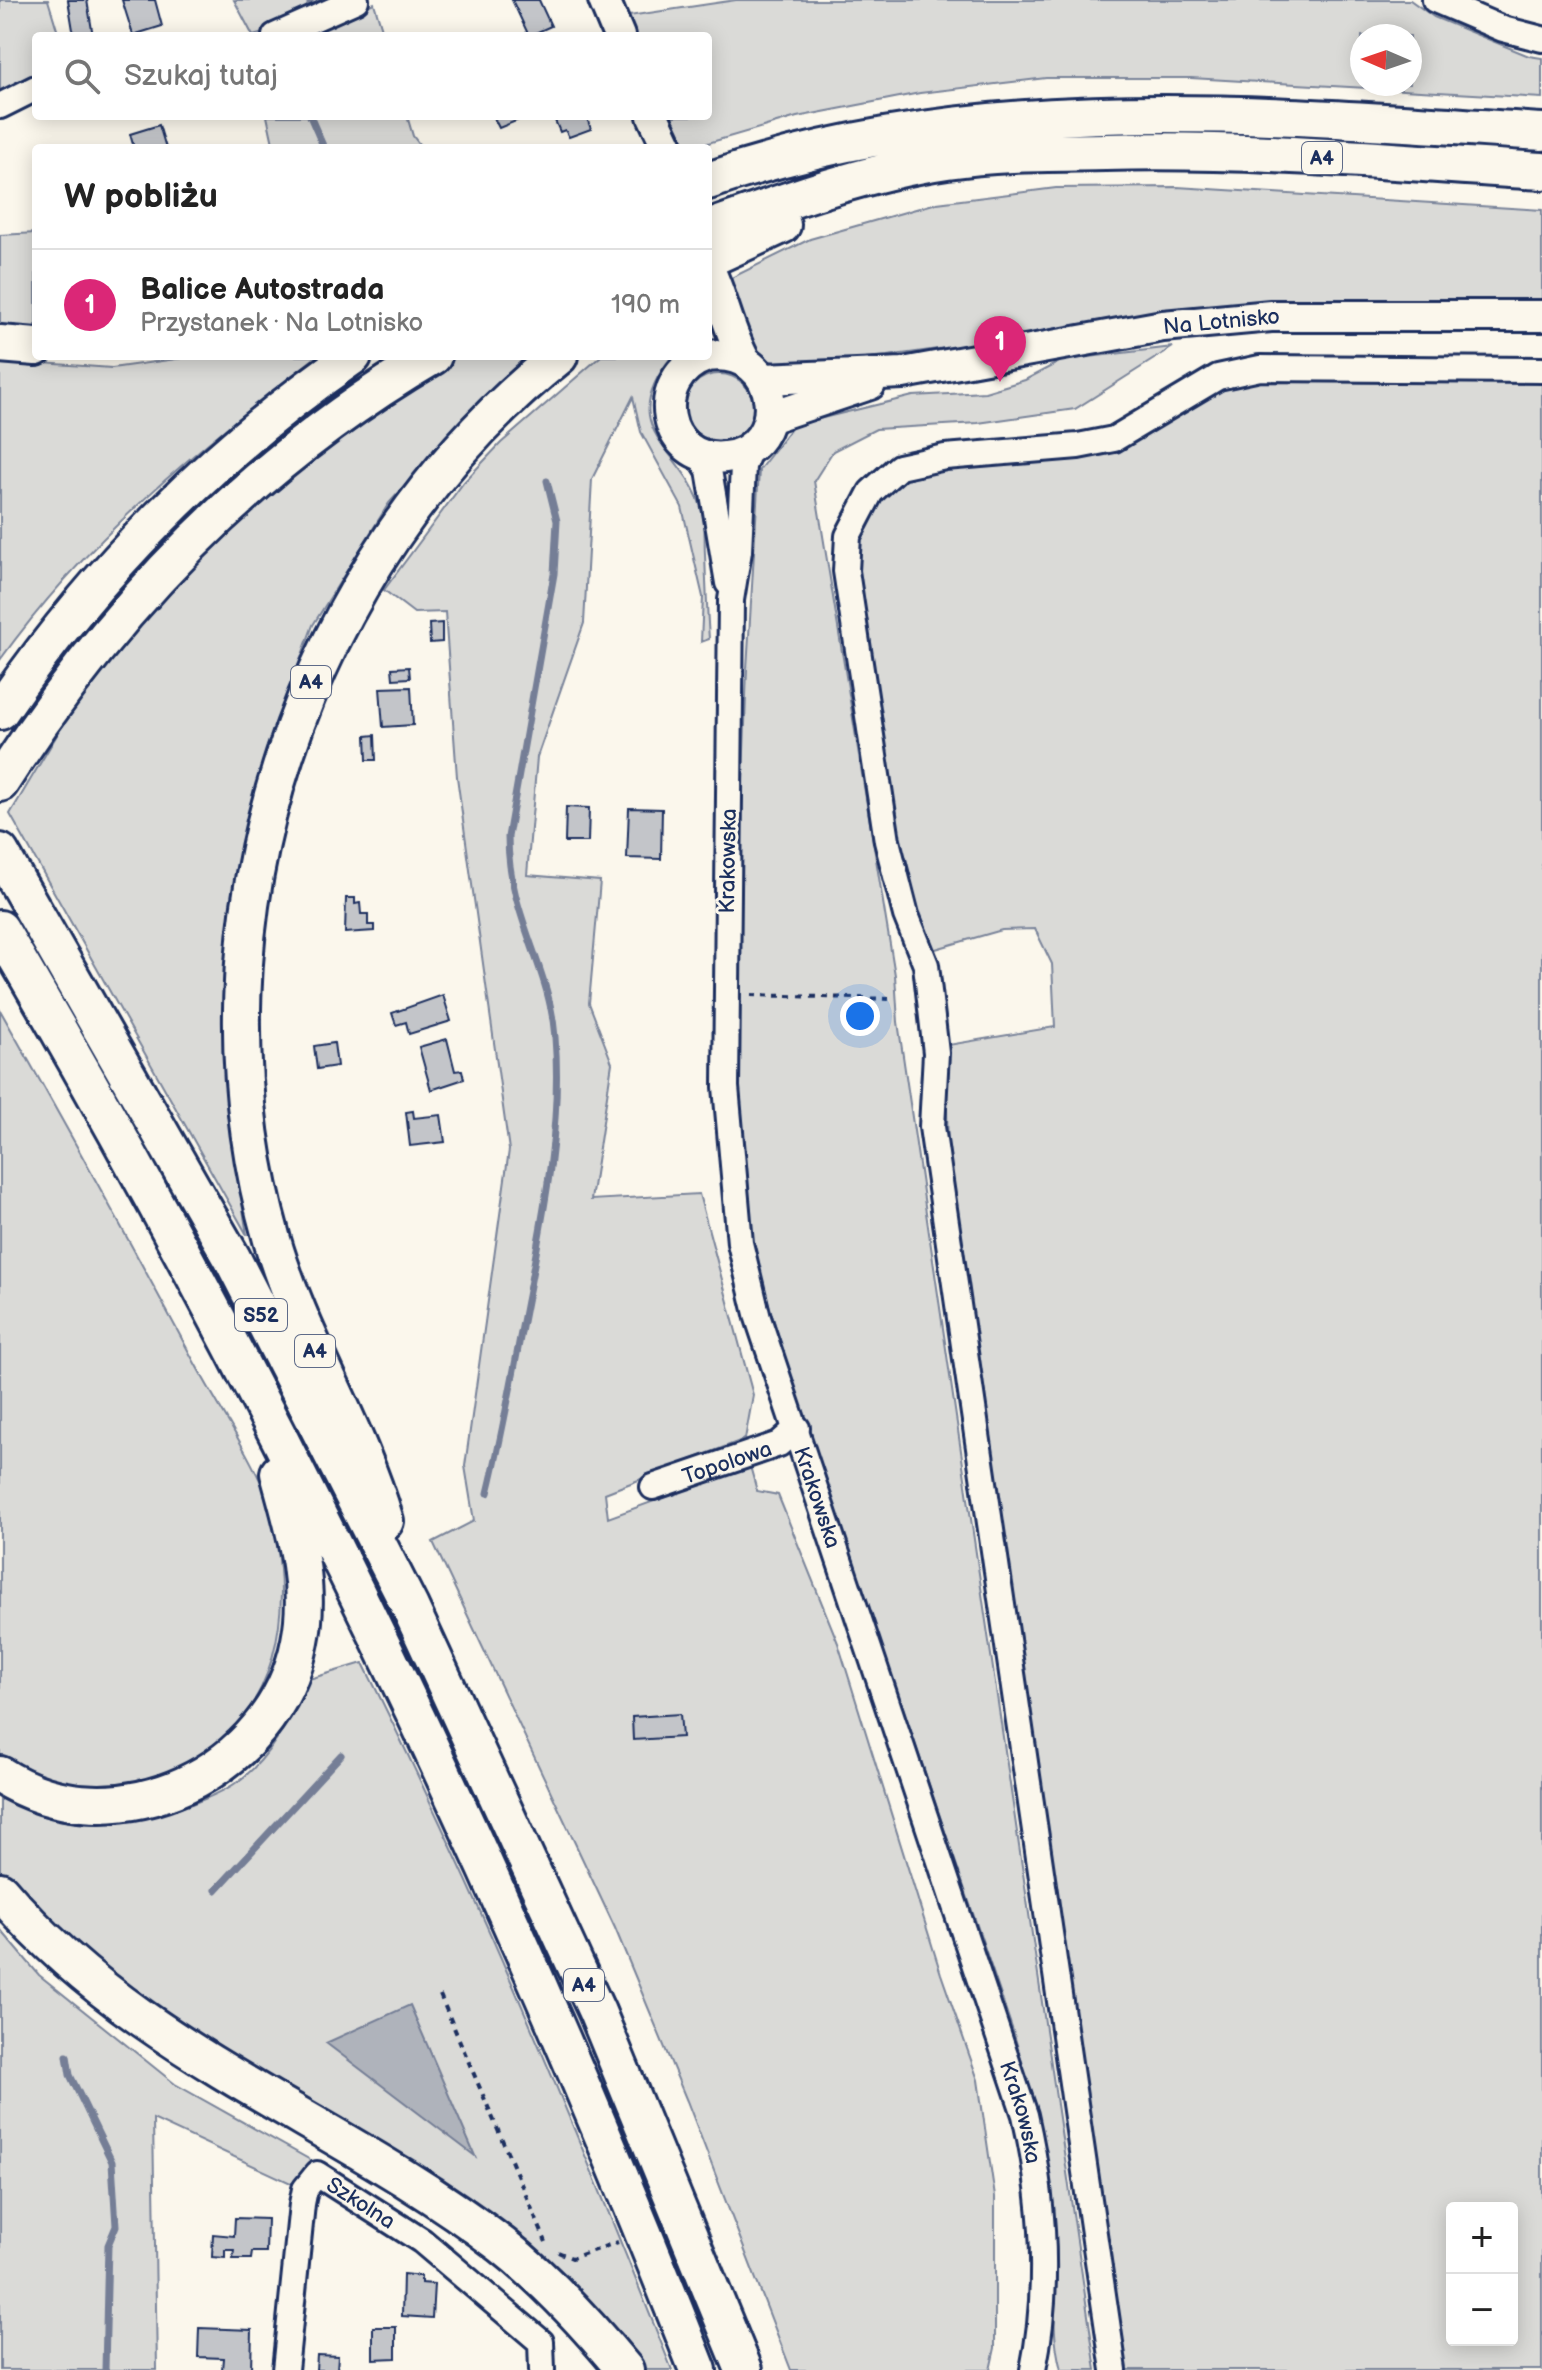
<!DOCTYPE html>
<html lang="pl">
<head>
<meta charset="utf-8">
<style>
  body { margin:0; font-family:"Balsamiq Sans",sans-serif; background:#f6f6f6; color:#222 }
  .controls { position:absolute; right:24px; bottom:24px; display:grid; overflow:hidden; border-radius:8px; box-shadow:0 4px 20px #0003 }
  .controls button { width:72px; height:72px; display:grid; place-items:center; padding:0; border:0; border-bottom:2px solid #e0e0e0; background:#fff; color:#222; font:40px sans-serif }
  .compass { position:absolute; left:1350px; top:24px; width:72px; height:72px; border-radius:50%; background:#fff; box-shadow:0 4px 20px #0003; rotate:272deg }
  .you { position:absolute; left:860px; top:1016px; width:28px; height:28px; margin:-20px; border:6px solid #fff; border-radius:50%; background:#1a73e8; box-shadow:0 0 0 12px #1a73e833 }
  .badge { display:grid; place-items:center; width:52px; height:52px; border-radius:50%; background:#db2777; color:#fff; font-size:26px; font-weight:700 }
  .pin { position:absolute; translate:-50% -66px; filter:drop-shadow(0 2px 4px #0008) }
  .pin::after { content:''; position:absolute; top:42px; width:28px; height:24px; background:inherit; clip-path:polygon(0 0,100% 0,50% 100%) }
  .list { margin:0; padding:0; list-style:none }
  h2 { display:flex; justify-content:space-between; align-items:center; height:104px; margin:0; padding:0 32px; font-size:34px }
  h2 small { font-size:26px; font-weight:400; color:#767676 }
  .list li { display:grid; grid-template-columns:52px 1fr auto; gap:24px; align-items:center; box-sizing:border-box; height:112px; padding:0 32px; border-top:2px solid #e0e0e0 }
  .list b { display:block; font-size:30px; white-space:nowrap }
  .list p { margin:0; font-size:26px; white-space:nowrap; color:#767676 }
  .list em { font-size:26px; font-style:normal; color:#767676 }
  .icon { flex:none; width:44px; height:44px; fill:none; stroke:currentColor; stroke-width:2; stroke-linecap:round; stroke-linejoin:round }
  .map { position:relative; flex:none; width:1542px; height:2370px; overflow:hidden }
  .search { position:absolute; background:#fff; box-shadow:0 4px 20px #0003; left:32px; top:32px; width:680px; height:88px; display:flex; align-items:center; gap:20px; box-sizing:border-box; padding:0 28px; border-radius:8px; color:#767676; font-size:30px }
  .panel { position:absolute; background:#fff; box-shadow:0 4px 20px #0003; left:32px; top:144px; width:680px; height:216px; border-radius:8px }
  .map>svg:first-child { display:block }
  .green { fill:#dadad7; stroke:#7a849a; stroke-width:2; fill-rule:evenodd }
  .water { fill:#afb3bb; stroke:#747e96; stroke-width:2 }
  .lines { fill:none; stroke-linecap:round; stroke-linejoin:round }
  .stream { stroke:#747e96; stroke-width:7 }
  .building { fill:#c3c5c9; stroke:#1b2f5e; stroke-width:2 }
  .minor-casing { stroke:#1b2f5e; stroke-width:30 }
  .major-casing { stroke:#1b2f5e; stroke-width:36 }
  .highway-casing { stroke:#1b2f5e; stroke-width:42 }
  .path { stroke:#1b2f5e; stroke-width:4; stroke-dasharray:6 6; stroke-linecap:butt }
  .minor { stroke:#fbf7ec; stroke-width:24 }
  .major { stroke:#fbf7ec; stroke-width:30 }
  .highway { stroke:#fbf7ec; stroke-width:36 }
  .labels { text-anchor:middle; stroke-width:6; stroke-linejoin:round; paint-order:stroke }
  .shield { fill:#fbf7ec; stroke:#5e6b89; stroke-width:2 }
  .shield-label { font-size:20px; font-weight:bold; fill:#1b2f5e }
  .street-label { font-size:22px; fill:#1b2f5e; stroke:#fbf7ec }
</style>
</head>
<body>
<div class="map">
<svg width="1542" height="2370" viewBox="0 0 1542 2370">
  <rect width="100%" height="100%" fill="#fbf7ec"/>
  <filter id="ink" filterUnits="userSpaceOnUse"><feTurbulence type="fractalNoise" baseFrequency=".0125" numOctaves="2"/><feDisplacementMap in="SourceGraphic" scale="16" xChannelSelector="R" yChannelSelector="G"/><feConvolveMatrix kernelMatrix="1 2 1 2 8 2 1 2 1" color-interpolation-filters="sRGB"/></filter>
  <g filter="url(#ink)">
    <path class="green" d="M0 0H48L59 36H36V83L0 98Z
      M234 0H345L285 27 253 36Z
      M736 0H1410L1434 17 1529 56 1542 58V98L1191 78H1046L920 93 797 117 691 148H677L663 116H708V36H630L622 17ZM1362 36H1410V84H1362Z
      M374 3 384 36H296Z
      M267 116H407L413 136 422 148H274Z
      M1177 187 1542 210V302L1105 326 887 356 784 365 757 357 743 338 731 278 810 239 937 203 1056 188Z
      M36 233V330L0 327V235Z
      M1173 347 1075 409 978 423 876 429 833 451 814 481 895 975 898 1022 1096 2370H1061C1048 2320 1059 2291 1056 2243 1052 2169 1033 2098 1012 2028L796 1394 751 1245 736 1131 734 1027 747 669 759 470 794 425 913 396 985 392 1025 380 1063 360Z
      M197 356H317C197 450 90 535 0 660V360L112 368Z
      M457 356H539L474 410 389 503 313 625 273 734 245 833 227 990 229 1117 247 1235 10 814 89 681 196 550 315 449Z
      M601 356H672C611 433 686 447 702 511 706 524 704 540 705 554 706 582 707 611 709 639L701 642 703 597 682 507 641 432 633 397 592 479 584 623 537 757 527 875 600 881 589 1003 612 1063 591 1200 699 1194 753 1395 745 1439 605 1493 608 1518 750 1466 757 1491 778 1495 838 1643 941 1974 978 2080 995 2197V2348L990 2370H791L687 2101 615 1928 433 1542 474 1521 465 1466 509 1150 457 777 445 612 414 613 384 590 464 482 501 443Z
      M684 409a35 35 0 1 1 70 0a35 35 0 1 1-70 0Z
      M1270 376 1542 380V2370H1121L1005 1582 1008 1555C976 1387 940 1217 948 1045L1055 1027 1052 964 1035 929 1002 930 932 950 905 879 854 564C858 523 883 497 911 470L1006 465 1110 450 1224 384ZM1452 2208H1512V2340H1452Z
      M0 1010C65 1124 128 1238 190 1354 215 1402 250 1453 270 1503 275 1516 275 1532 277 1545 289 1619 275 1705 208 1750 123 1807 91 1796 0 1759Z
      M363 1663C478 1893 577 2131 672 2370H644L602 2317 179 2030 25 1905 0 1872V1794C16 1806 49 1818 69 1822 114 1830 204 1807 240 1780 273 1755 291 1714 309 1679Z
      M0 1929 39 1975 175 2084 314 2162 295 2185 153 2119 157 2370H0Z"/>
    <path class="water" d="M410 2005 475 2156 326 2043Z"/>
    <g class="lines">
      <path class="stream" d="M310 0V6
        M310 116 324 148
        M488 1493C504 1428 515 1362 528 1296 544 1212 562 1123 555 1037 550 967 508 915 508 837L554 574 557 521 547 481
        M216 1890 341 1755
        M67 2056 70 2075 112 2162 116 2226 108 2245 105 2370"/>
    </g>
    <path class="building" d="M68 0H87L93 36H74Z
      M122 0H155L162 26 133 35Z
      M512 0H539L551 26 529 36Z
      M493 116H528L499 128Z
      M553 116H586L591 129 569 137 565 130 560 132Z
      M159 125 166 148H134L130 134Z
      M442 623V642L430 643 429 624Z
      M409 667 410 678 393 679 392 668Z
      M411 687 413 725 383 727 380 688Z
      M375 735 376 760H367L366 736Z
      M566 807 589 808 588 842H565Z
      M629 808 662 809 661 859 627 858Z
      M346 898H355V904L360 903 361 914H368V925H374V931L345 933Z
      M443 995 451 1021 409 1034 406 1022 396 1025 392 1013Z
      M447 1039 455 1071 462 1070 464 1079 431 1090 419 1047Z
      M334 1043 337 1066 317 1069 314 1046Z
      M413 1111 414 1118 441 1115 445 1142 410 1146 406 1112Z
      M680 1714 682 1737 633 1740 632 1717Z
      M235 2218 267 2219 266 2252H252L251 2259H233L234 2250H225V2258L212 2257 213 2234 234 2236Z
      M403 2274 421 2276V2283L434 2284 432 2318 402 2316Z
      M373 2327H396V2358L373 2359Z
      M199 2328 252 2330 251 2370H222L223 2358 198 2357Z
      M317 2355 338 2356 337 2370H316Z"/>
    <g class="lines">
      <defs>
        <g id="minor">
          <path d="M1435 0 1503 29 1542 39"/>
          <path d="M275 36 356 0"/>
          <path d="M0 106 36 88"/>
          <path id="s1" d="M751 446 743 466 739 551 731 600 726 1087 740 1243 758 1318 1025 2115C1044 2198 1050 2286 1033 2370"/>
          <path d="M699 454 709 470 728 583"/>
          <path id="s2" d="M653 1487 779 1444 797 1428"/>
          <path id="s3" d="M285 2370 302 2204 305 2189 317 2174 422 2241 541 2342 542 2370"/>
          <path d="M1114 2370 932 1127 936 1053 926 965 906 915 887 841 846 571 848 536 871 492 899 467 945 457 1078 446 1114 439 1218 377 1260 368 1542 370"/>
        </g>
        <g id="major">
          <path d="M604 0 619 36"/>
          <path d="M653 116 668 148"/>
          <path d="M708 267C723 298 729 333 745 361"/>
          <path d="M707 356C646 377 663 464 725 457 792 449 782 346 708 356"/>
          <path id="s4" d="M764 379 903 373 1163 326 1271 316H1542"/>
          <path d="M769 418 870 384"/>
        </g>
        <path id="highway" d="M708 181C978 87 1263 114 1542 132
          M708 229C785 201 866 172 947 160 1000 152 1052 153 1105 152 1251 148 1397 162 1542 171
          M708 259 782 225
          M0 344 36 347
          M0 711C94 573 216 450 353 356
          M0 783C112 608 253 461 433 356
          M0 852 232 1258 410 1607 597 2012 744 2370
          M0 929C271 1390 503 1873 698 2370
          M385 1521C357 1424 300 1337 272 1240 181 921 302 561 559 356
          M0 1775C115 1849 275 1773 300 1641 312 1583 294 1529 279 1473
          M0 1891C138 2054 337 2118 502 2245 548 2281 588 2325 625 2370"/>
      </defs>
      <use href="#minor" class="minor-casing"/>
      <use href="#major" class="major-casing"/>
      <use href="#highway" class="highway-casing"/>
      <path class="path" d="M751 995 892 999
        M440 1995 546 2242
        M558 2252 572 2258 618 2242"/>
      <use href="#minor" class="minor"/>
      <use href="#major" class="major"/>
      <use href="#highway" class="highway"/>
    </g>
  </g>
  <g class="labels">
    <g class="shield">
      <rect x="1302" y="142" width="40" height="32" rx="6"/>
      <rect x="291" y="666" width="40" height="32" rx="6"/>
      <rect x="235" y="1299" width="52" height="32" rx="6"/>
      <rect x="295" y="1335" width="40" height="32" rx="6"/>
      <rect x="564" y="1969" width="40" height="32" rx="6"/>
    </g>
    <g class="shield-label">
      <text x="1322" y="165">A4</text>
      <text x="311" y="689">A4</text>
      <text x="261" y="1322">S52</text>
      <text x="315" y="1358">A4</text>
      <text x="584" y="1992">A4</text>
    </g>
    <g class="street-label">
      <text dy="8" stroke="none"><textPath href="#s4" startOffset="462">Na Lotnisko</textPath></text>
      <text transform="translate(727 861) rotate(-89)" y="8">Krakowska</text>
      <text dy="8" stroke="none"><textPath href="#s2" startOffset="78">Topolowa</textPath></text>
      <text dy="8" stroke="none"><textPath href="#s1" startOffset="1066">Krakowska</textPath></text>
      <text dy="8" stroke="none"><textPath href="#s1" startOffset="1714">Krakowska</textPath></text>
      <text dy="8" stroke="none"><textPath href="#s3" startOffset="254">Szkolna</textPath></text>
    </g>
  </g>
</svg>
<div class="controls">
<button>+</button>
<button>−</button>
</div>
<svg class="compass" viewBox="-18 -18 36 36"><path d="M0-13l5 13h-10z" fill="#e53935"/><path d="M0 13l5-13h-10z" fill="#767676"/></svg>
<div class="you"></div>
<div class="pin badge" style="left:1000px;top:382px">1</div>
<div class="search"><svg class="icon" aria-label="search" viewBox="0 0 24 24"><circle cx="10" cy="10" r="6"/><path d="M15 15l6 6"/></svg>Szukaj tutaj</div>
<section class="panel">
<h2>W pobliżu<small></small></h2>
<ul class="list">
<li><span class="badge">1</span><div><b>Balice Autostrada</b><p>Przystanek · Na Lotnisko</p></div><em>190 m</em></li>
</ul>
</section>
</div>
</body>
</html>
